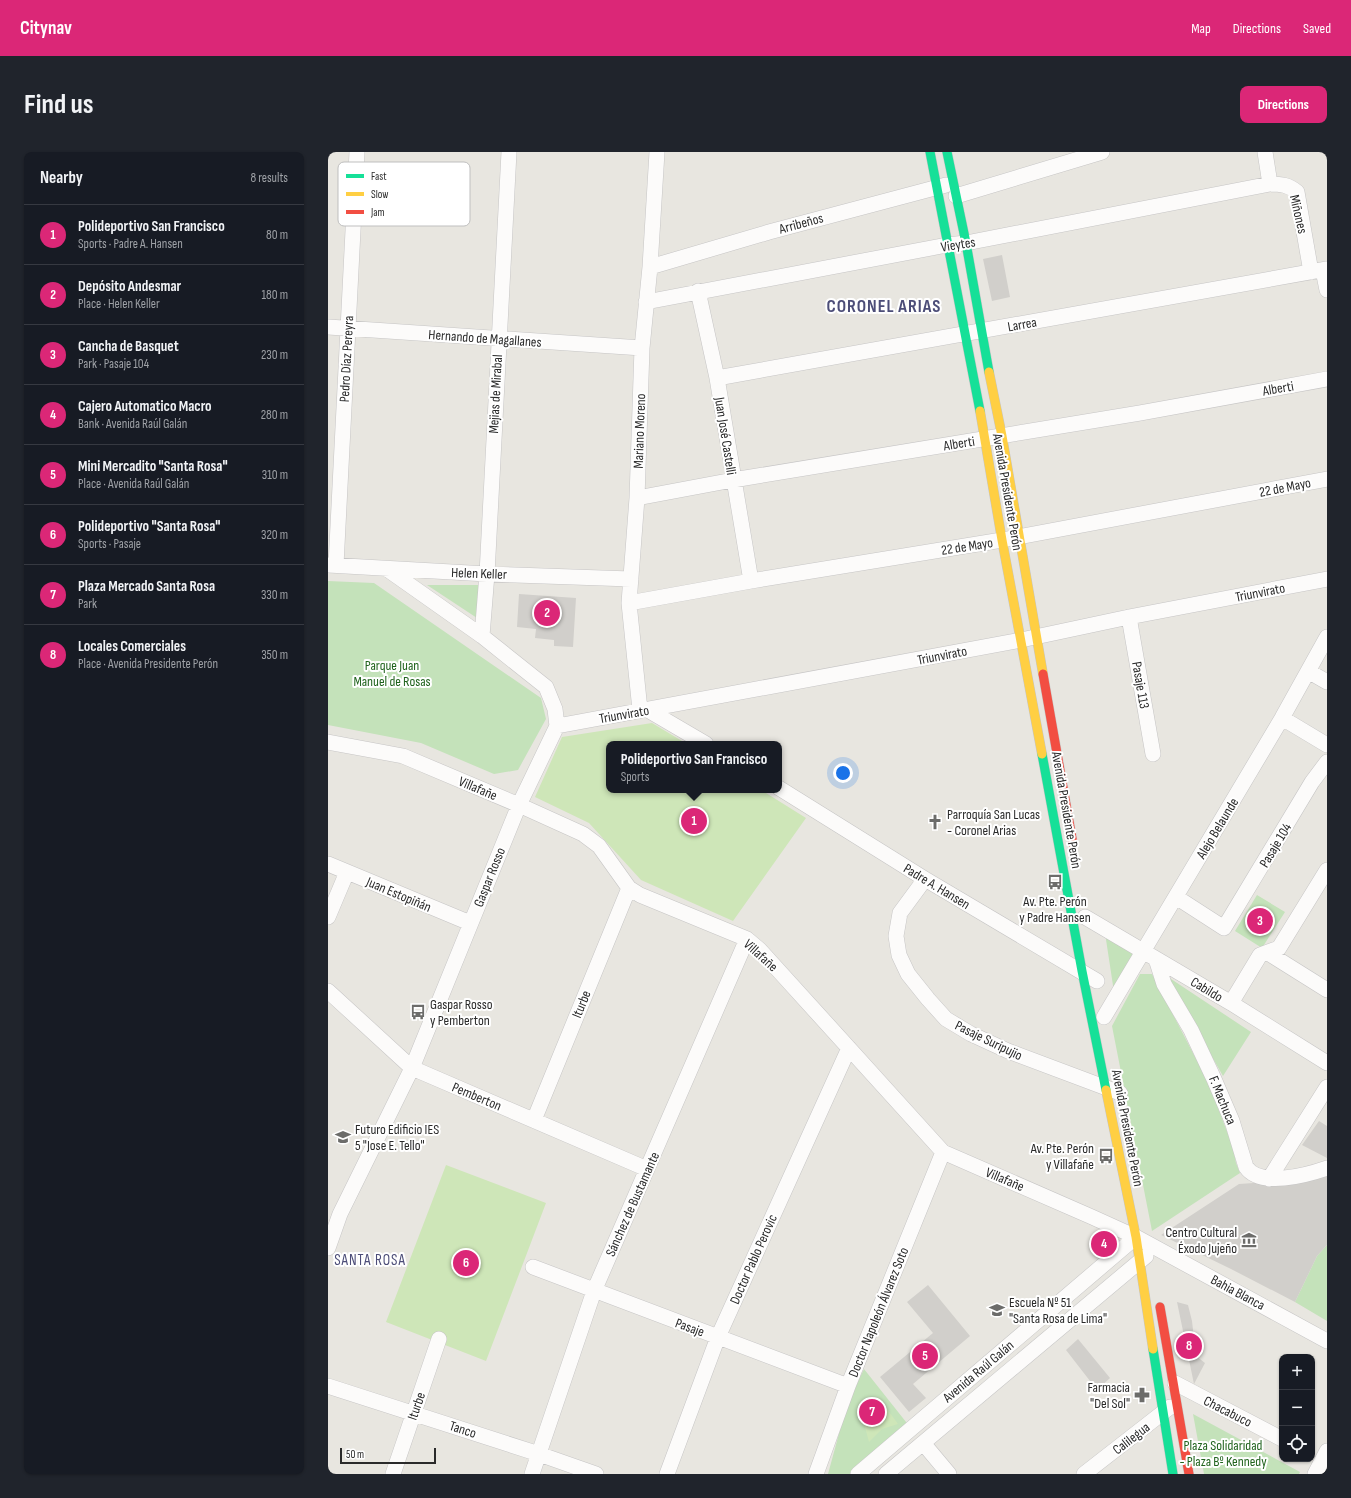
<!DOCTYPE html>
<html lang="en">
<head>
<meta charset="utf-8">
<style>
  body { margin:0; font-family:"Sofia Sans Condensed",sans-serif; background:#20242c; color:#f1f3f6 }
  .controls { position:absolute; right:12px; bottom:12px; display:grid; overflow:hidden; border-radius:8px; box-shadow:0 1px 3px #0004 }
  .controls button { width:36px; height:36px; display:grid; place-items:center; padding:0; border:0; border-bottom:1px solid #363941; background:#171b24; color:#f1f3f6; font:20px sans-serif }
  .scale { position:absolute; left:12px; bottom:10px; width:96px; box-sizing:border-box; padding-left:4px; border:2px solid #2a2a2a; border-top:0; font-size:11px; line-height:14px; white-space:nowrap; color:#2a2a2a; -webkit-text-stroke:3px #fff; paint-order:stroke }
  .you { position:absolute; left:515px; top:621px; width:14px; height:14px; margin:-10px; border:3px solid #fff; border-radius:50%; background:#1a73e8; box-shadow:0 0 0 6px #1a73e833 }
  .badge { display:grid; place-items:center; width:26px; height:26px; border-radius:50%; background:#db2777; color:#fff; font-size:13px; font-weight:700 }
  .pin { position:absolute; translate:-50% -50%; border:2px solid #fff; box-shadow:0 1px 4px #0006 }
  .popup { position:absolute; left:278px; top:589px; width:176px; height:52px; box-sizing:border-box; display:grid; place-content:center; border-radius:8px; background:#171b24; filter:drop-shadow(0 1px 3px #0005); font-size:13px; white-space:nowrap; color:#9ea1a6 }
  .popup b { font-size:15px; color:#f1f3f6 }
  .popup::after { content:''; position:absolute; left:50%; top:100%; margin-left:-8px; border:8px solid transparent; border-top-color:#171b24 }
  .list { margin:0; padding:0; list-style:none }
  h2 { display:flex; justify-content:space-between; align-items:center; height:52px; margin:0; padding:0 16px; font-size:17px }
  h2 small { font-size:13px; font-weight:400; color:#9ea1a6 }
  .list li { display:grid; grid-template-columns:26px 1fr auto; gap:12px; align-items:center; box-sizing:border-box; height:60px; padding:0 16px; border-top:1px solid #363941 }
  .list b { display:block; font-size:15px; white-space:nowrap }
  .list p { margin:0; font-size:13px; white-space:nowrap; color:#9ea1a6 }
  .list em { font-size:13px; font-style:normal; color:#9ea1a6 }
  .icon { flex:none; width:22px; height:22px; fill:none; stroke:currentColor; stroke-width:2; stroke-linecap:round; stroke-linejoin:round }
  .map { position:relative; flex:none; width:999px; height:1322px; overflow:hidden; border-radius:8px }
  header { display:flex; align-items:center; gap:24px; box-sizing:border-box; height:56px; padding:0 20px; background:#db2777; color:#fff }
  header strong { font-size:19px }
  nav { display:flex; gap:22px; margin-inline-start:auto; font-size:14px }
  .intro { display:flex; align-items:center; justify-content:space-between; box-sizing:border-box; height:96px; padding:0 24px }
  h1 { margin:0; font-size:28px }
  .button { padding:10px 18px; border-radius:8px; background:#db2777; color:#fff; font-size:14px; font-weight:700 }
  main { display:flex; gap:24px; padding:0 24px }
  aside { flex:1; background:#171b24; border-radius:8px; box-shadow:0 1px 3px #0004 }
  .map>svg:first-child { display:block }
  .green { fill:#c4e2ba }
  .pitch { fill:#cee6b8 }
  .building { fill:#d1cfcb }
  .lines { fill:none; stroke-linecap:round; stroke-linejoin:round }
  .street-casing { stroke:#c6c5c5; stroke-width:16 }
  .fast-casing { stroke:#c6c5c5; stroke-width:10 }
  .slow-casing { stroke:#c6c5c5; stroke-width:10 }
  .jam-casing { stroke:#c6c5c5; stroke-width:10 }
  .street { stroke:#fcfbfa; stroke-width:15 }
  .fast { stroke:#16e098; stroke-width:9 }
  .slow { stroke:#ffcf43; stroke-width:9 }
  .jam { stroke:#f24e42; stroke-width:9 }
  .labels { text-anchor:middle; stroke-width:4; stroke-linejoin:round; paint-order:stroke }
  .street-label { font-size:14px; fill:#2a2a2a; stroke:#fff }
  .park-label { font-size:14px; fill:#20631d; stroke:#fff }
  .poi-label { font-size:14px; fill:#2a2a2a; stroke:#fff; text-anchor:start }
  .neighbourhood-label { font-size:15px; letter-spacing:1px; fill:#4c4d78; stroke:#fff }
  .district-label { font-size:18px; font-weight:bold; letter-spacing:1px; fill:#4c4d78; stroke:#fff }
  .key { fill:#fff; stroke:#bfbfbf; stroke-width:1 }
  .key-label { font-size:11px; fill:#2a2a2a }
</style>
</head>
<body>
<header>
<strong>Citynav</strong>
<nav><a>Map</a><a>Directions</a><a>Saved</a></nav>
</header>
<div class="intro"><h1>Find us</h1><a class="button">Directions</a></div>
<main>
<aside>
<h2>Nearby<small>8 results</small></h2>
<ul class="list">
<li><span class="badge">1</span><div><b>Polideportivo San Francisco</b><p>Sports · Padre A. Hansen</p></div><em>80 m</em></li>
<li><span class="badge">2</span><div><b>Depósito Andesmar</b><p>Place · Helen Keller</p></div><em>180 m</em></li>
<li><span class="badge">3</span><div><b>Cancha de Basquet</b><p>Park · Pasaje 104</p></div><em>230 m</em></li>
<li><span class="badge">4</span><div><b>Cajero Automatico Macro</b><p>Bank · Avenida Raúl Galán</p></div><em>280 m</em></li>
<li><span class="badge">5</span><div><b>Mini Mercadito &quot;Santa Rosa&quot;</b><p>Place · Avenida Raúl Galán</p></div><em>310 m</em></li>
<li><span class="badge">6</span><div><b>Polideportivo &quot;Santa Rosa&quot;</b><p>Sports · Pasaje</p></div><em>320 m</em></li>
<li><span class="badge">7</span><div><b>Plaza Mercado Santa Rosa</b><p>Park</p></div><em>330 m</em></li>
<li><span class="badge">8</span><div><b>Locales Comerciales</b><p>Place · Avenida Presidente Perón</p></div><em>350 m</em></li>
</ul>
</aside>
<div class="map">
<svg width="999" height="1322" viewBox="0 0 999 1322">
  <rect width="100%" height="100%" fill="#e8e6e0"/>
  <path class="green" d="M0 429 46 431 213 546 218 567 190 618 166 622 93 591 0 573Z
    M99 433H152L149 466Z
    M929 743 957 760 934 796 907 779Z
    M777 781 809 800 786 840Z
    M812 822H824L880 930 905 995 908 1011 912 1021 824 1079 784 874Z
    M837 823 923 880 895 924Z
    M999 1093V1169L967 1150 989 1104Z
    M536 1217 582 1275 530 1322H500L512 1278 522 1246Z
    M865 1262 972 1320 971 1322H876Z"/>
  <path class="pitch" d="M324 571 359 592H281V638H433L478 666 405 769 313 728 261 671 207 645 234 585Z
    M118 1013 218 1051 158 1209 58 1170Z
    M551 1246 570 1272 554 1277 541 1290 535 1268 543 1264Z"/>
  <path class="building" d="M674 103 682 145 664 149 655 107Z
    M191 442 248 446 245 495 226 494V488L207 486 208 477 189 475Z
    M991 969 999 974V1006L974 993Z
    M999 1019V1093L989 1104 967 1150 903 1117 833 1083 911 1032 955 1029Z
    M771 1086 781 1088V1097L771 1104Z
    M600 1133 642 1184 585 1232 598 1246 581 1260 552 1225 605 1181 579 1150Z
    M849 1150 860 1153 864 1169 866 1187 863 1200 877 1211 866 1232Z
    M750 1187 782 1226 769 1238 738 1198Z"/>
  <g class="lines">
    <defs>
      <path id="street" d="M937 0 942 32C953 32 961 33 969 40L983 120
        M628 44 774 0
        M322 115 441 80 618 33
        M995 118 999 138
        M370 139 389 226 423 429
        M318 150 619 93 638 91 942 32
        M0 175 314 196
        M389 226 999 117
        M309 346 405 328 812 261 999 227
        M0 413 159 422 303 427
        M8 413 29 0
        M301 451 423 429 674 388 999 327
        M801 465 825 602
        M154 484 159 422 181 0
        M980 519 999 530
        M312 558 301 451 309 346 314 196 322 115 329 0
        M320 558 378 592
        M954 566 999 593
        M229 574 693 488 801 465 999 427
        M0 590 75 604 191 653 255 682 271 694 301 736 312 743 419 787 432 798 615 1000 764 1065 808 1085 999 1189
        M451 636 597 727 769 829
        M0 712 142 771
        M597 727 572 761 568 784 571 803 580 822 600 847 618 867 643 882 680 899 792 941
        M848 745 896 776 984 630 999 610
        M0 765 19 720
        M757 765 903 851 999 911
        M940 801 999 838
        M828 807 836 832 863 878 886 927 904 969 918 1015C932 1036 979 1023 999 1016
        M0 839 84 916 319 1017
        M903 851 932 803 951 796 999 718
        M776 865 954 566 999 485
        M206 968 301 736
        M941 1027 999 935
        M0 1096 12 1062 84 916 191 653 229 574 227 557 218 535 154 484 59 417
        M205 1115 520 1234
        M847 1231 954 1287
        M0 1234 211 1302 268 1322
        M595 1291 621 1322
        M65 1322 111 1187
        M204 1322 266 1139 419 787
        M339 1322 390 1185 521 896
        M488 1322 520 1234 615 1000
        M530 1322 808 1085
        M558 1322 818 1104
        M756 1322 842 1255
        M987 1322 999 1299"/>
      <path id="fast" d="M602 0 652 259
        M619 0 638 91 661 220
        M714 602 754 819 778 938
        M825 1197 845 1322"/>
      <path id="slow" d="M661 220 674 284 715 522
        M652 259 674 388 714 602
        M778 938 808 1085 825 1197"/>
      <path id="jam" d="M715 522 745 692
        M832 1155 861 1322"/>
    </defs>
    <use href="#street" class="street-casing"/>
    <use href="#fast" class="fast-casing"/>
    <use href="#slow" class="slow-casing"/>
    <use href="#jam" class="jam-casing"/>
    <use href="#street" class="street"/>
    <use href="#fast" class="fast"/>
    <use href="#slow" class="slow"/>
    <use href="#jam" class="jam"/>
  </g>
  <defs>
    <symbol id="church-bare" viewBox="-9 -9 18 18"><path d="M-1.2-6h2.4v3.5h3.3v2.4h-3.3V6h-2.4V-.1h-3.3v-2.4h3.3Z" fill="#6c6c6a" stroke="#fff" stroke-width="2.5" paint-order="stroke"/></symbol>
    <symbol id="bus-bare" viewBox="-9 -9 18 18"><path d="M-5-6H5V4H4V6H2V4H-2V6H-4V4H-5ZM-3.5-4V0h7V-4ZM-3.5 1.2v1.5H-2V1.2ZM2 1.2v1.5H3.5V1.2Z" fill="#6c6c6a" stroke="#fff" stroke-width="2.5" paint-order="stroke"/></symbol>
    <symbol id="university-bare" viewBox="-9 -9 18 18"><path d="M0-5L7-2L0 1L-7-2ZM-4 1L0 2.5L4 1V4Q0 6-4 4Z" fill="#6c6c6a" stroke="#fff" stroke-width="2.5" paint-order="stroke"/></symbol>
    <symbol id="museum-bare" viewBox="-9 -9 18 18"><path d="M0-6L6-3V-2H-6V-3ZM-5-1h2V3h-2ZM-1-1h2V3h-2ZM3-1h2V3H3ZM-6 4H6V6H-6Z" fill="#6c6c6a" stroke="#fff" stroke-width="2.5" paint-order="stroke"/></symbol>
    <symbol id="school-bare" viewBox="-9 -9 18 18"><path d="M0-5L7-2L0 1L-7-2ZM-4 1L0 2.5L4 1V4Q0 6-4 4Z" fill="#6c6c6a" stroke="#fff" stroke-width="2.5" paint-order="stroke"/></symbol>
    <symbol id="pharmacy-bare" viewBox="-9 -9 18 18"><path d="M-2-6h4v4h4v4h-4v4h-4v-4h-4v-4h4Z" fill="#6c6c6a" stroke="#fff" stroke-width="2.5" paint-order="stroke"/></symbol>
  </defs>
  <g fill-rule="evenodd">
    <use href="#church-bare" x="596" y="659" width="22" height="22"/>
    <use href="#bus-bare" x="716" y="719" width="22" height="22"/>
    <use href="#bus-bare" x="79" y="849" width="22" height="22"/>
    <use href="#university-bare" x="4" y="974" width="22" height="22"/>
    <use href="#bus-bare" x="767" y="993" width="22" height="22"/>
    <use href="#museum-bare" x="910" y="1077" width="22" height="22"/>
    <use href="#school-bare" x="658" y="1147" width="22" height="22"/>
    <use href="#pharmacy-bare" x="803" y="1232" width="22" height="22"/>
  </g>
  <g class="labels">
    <g class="street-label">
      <text transform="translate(971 62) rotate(77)" y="5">Miñones</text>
      <text transform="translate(473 71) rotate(-15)" y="5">Arribeños</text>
      <text transform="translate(630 92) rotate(-9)" y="5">Vieytes</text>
      <text transform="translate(694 172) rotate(-10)" y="5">Larrea</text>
      <text transform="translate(157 186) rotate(4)" y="5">Hernando de Magallanes</text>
      <text transform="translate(18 207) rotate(-87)" y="5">Pedro Díaz Pereyra</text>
      <text transform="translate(950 236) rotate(-10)" y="5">Alberti</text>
      <text transform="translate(167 242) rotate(-87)" y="5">Mejias de Mirabal</text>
      <text transform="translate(311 279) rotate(-88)" y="5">Mariano Moreno</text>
      <text transform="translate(398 284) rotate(81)" y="5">Juan José Castelli</text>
      <text transform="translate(631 291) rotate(-9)" y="5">Alberti</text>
      <text transform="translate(957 335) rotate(-11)" y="5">22 de Mayo</text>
      <text transform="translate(680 340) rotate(80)" y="5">Avenida Presidente Perón</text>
      <text transform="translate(639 394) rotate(-9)" y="5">22 de Mayo</text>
      <text transform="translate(151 421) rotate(2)" y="5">Helen Keller</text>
      <text transform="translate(932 440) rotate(-11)" y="5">Triunvirato</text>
      <text transform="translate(614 503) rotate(-11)" y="5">Triunvirato</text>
      <text transform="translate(813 533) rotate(80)" y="5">Pasaje 113</text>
      <text transform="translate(296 562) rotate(-10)" y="5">Triunvirato</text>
      <text transform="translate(150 636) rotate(23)" y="5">Villafañe</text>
      <text transform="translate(739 658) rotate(80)" y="5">Avenida Presidente Perón</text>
      <text transform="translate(889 676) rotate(-59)" y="5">Alejo Belaunde</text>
      <text transform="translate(947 693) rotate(-59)" y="5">Pasaje 104</text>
      <text transform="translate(161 725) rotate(-68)" y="5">Gaspar Rosso</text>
      <text transform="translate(609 734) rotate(31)" y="5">Padre A. Hansen</text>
      <text transform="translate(71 742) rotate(23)" y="5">Juan Estopiñán</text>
      <text transform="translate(433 803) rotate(42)" y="5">Villafañe</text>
      <text transform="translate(879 837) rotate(31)" y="5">Cabildo</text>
      <text transform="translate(253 852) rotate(-68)" y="5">Iturbe</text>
      <text transform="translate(661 888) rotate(26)" y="5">Pasaje Suripujio</text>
      <text transform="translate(149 944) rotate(23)" y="5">Pemberton</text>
      <text transform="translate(895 948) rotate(68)" y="5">F. Machuca</text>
      <text transform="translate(800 976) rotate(79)" y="5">Avenida Presidente Perón</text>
      <text transform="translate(677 1027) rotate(23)" y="5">Villafañe</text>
      <text transform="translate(304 1052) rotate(-66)" y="5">Sánchez de Bustamante</text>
      <text transform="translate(425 1107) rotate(-66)" y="5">Doctor Pablo Perovic</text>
      <text transform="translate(910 1140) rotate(28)" y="5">Bahia Blanca</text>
      <text transform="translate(550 1160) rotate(-68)" y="5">Doctor Napoleón Álvarez Soto</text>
      <text transform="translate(362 1175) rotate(20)" y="5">Pasaje</text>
      <text transform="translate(650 1219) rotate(-40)" y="5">Avenida Raúl Galán</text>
      <text transform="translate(88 1254) rotate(-71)" y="5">Iturbe</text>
      <text transform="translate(900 1259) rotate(27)" y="5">Chacabuco</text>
      <text transform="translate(135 1277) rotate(18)" y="5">Tanco</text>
      <text transform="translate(803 1286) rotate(-38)" y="5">Calilegua</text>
    </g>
    <g class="park-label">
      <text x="64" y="518">Parque Juan<tspan x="64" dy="16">Manuel de Rosas</tspan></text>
      <text x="895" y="1298">Plaza Solidaridad<tspan x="895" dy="16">- Plaza Bº Kennedy</tspan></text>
    </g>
    <g class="poi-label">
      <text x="619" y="667">Parroquía San Lucas<tspan x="619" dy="16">- Coronel Arias</tspan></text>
      <text x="727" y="754" text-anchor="middle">Av. Pte. Perón<tspan x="727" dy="16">y Padre Hansen</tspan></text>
      <text x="102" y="857">Gaspar Rosso<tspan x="102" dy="16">y Pemberton</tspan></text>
      <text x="27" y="982">Futuro Edificio IES<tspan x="27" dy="16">5 "Jose E. Tello"</tspan></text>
      <text x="766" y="1001" text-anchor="end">Av. Pte. Perón<tspan x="766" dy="16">y Villafañe</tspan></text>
      <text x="909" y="1085" text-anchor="end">Centro Cultural<tspan x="909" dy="16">Éxodo Jujeño</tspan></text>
      <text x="681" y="1155">Escuela Nº 51<tspan x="681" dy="16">"Santa Rosa de Lima"</tspan></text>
      <text x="802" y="1240" text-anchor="end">Farmacia<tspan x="802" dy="16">"Del Sol"</tspan></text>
    </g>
    <g class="neighbourhood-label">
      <text x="42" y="1113">SANTA ROSA</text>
    </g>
    <g class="district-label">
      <text x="556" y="160">CORONEL ARIAS</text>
    </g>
  </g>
  <rect x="10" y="10" width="132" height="64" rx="6" class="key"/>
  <rect x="18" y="22" width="18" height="4" fill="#16e098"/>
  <rect x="18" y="40" width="18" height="4" fill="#ffcf43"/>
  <rect x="18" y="58" width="18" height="4" fill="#f24e42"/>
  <g class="key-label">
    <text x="43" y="28">Fast</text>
    <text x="43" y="46">Slow</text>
    <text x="43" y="64">Jam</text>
  </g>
</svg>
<div class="controls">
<button>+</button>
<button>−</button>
<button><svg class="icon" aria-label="locate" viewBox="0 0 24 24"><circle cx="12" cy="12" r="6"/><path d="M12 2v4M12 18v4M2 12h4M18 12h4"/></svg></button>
</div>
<div class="scale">50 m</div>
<div class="you"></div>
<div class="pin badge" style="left:366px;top:669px">1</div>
<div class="popup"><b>Polideportivo San Francisco</b>Sports</div>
<div class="pin badge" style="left:219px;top:461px">2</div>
<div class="pin badge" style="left:932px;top:769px">3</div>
<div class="pin badge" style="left:776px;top:1092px">4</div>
<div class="pin badge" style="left:597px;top:1204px">5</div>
<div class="pin badge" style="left:138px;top:1111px">6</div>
<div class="pin badge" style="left:544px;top:1260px">7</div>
<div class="pin badge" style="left:861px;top:1194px">8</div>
</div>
</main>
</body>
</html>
